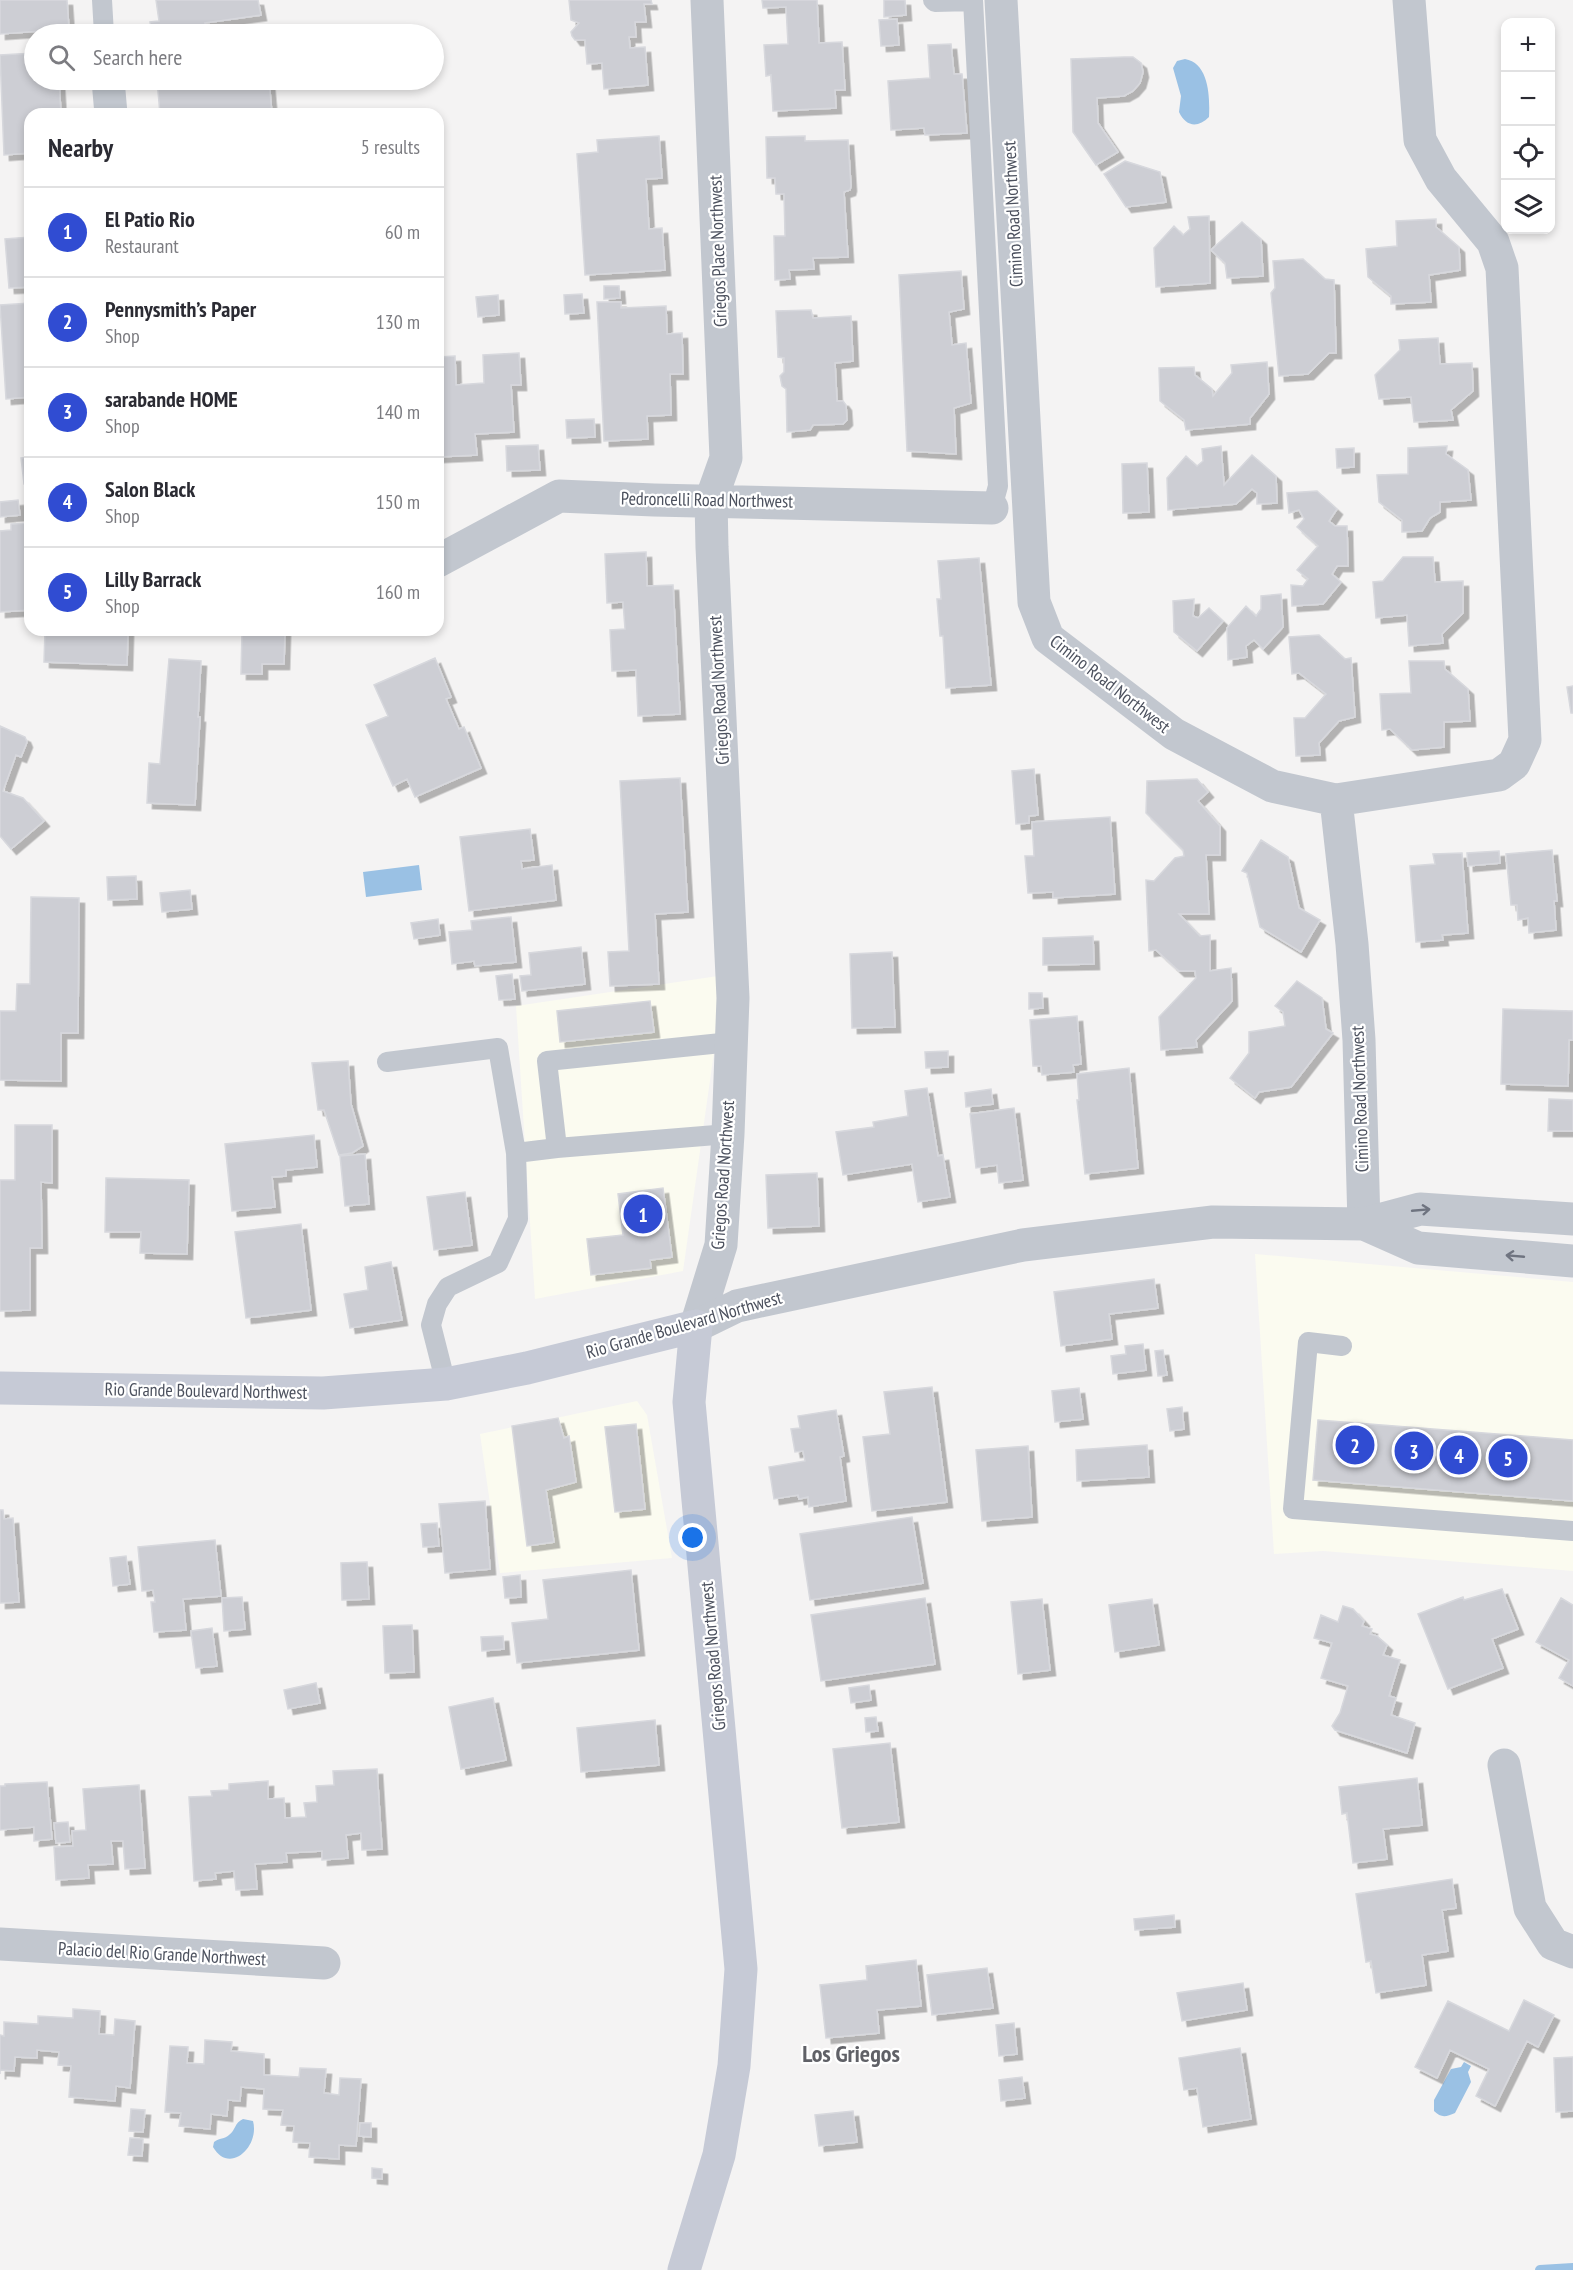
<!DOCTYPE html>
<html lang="en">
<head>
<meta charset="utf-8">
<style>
  body { margin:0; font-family:"PT Sans Narrow",sans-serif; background:#f2f2f3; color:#2b2b33 }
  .controls { position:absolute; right:18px; top:18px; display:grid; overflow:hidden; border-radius:12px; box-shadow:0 3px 9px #0003 }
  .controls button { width:54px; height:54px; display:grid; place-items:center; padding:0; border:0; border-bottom:2px solid #e1e1e2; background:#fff; color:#2b2b33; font:30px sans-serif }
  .you { position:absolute; left:693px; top:1538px; width:21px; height:21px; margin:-15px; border:4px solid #fff; border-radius:50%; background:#1a73e8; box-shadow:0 0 0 9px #1a73e833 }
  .badge { display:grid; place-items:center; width:39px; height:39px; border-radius:50%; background:#304cd2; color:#fff; font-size:20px; font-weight:700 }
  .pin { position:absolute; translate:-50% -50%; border:3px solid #fff; box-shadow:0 2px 6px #0006 }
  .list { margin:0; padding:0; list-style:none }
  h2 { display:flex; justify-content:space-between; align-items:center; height:78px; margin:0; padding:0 24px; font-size:26px }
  h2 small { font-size:20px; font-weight:400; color:#7c7c81 }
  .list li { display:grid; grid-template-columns:39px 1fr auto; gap:18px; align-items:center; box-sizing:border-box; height:90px; padding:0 24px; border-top:2px solid #e1e1e2 }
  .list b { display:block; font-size:22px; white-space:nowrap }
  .list p { margin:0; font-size:20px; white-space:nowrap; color:#7c7c81 }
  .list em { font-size:20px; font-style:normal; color:#7c7c81 }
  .icon { flex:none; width:33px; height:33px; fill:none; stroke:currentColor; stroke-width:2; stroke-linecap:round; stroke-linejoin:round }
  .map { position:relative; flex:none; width:1573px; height:2270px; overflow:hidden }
  .search { position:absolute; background:#fff; box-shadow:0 3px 9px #0003; left:24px; top:24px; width:420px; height:66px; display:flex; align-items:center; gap:15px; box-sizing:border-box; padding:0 21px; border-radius:33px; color:#7c7c81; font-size:22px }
  .panel { position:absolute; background:#fff; box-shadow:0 3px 9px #0003; left:24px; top:108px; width:420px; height:528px; border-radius:18px }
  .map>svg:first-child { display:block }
  .commercial { fill:#fbfbf0 }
  .water { fill:#9ac1e4 }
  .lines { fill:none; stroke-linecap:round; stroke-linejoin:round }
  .stream { stroke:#9ac1e4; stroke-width:10 }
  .building { fill:#cdced4; stroke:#d7d8dd; stroke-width:1.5; filter:url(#shadow) }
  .service { stroke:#c2c7cf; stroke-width:20 }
  .minor { stroke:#c2c7cf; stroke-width:33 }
  .tertiary { stroke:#c2c7cf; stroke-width:33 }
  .secondary { stroke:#c6cad6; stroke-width:33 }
  .oneway { stroke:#6f7480 }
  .labels { text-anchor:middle; stroke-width:4.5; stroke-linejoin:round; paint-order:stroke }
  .street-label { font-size:18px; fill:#4c515e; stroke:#fff }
  .district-label { font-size:24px; font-weight:bold; fill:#606167; stroke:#fff }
</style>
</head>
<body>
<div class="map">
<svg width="1573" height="2270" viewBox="0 0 1573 2270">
  <defs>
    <filter id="shadow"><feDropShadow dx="5.5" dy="5.5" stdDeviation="0" flood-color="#0004"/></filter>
  </defs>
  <rect width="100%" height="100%" fill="#f4f3f3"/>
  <path class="commercial" d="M718 976V1024L683 1271 535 1299 516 1006Z
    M1255 1254 1573 1282V1571L1323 1551 1274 1554Z
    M637 1401 647 1415 672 1558 500 1573 480 1434Z"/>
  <path class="water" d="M1185 59C1209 63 1210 97 1209 117 1198 128 1186 127 1179 112L1181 96 1173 68 1177 61Z
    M419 865 422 890 366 897 363 872Z
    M1464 2062 1471 2066 1468 2072 1471 2082 1455 2113C1446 2117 1441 2118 1434 2111V2100L1451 2069 1461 2067Z
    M243 2119 253 2121C260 2147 229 2175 213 2147L214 2142C219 2138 225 2139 229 2135 236 2130 234 2123 243 2119Z"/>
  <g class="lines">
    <path class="stream" d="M1540 2270 1573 2268"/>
  </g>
  <path class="building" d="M0 0H67L69 29 0 34Z
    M156 0H258L261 15 205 23 207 34H152L150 22 159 21Z
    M569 0H651L652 4H644L646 22H635L636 37H629L630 48 645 47 648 85 604 89 602 63 587 64 585 40H575L572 36 571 32 579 23 571 20Z
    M762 0H817L819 43 842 42 845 90H835L836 108 773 111 771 75 766 76 764 45 788 44 786 7 763 8Z
    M884 0H905L906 15 884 17Z
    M897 19 899 45 881 46 879 20Z
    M951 44 954 74H962L967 133 925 135 924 128 891 130 888 81 930 78 928 45Z
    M34 53V80H59L61 114H30V153L4 155 0 55Z
    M1124 57H1133L1141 63 1143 72 1140 83 1133 91 1124 96 1097 98 1098 123 1118 152 1096 165 1073 132 1071 59Z
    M157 80H269L272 114H160Z
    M659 136 662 178 646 179 649 229 662 228 665 270 585 275 577 154 598 152 597 140Z
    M805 136V141L848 140 851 186 850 190 844 192 848 257 813 258 814 269 789 270 790 279 775 280 774 236H785L784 194H776L775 178H767L766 137Z
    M1125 161 1160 172 1166 202 1126 207 1104 174Z
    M1209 216 1210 283 1156 287 1154 248 1174 226 1183 235 1190 229 1188 217Z
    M1436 219V227L1459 247 1460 270 1429 275 1431 302 1391 304V296L1368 277 1366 249 1397 246 1396 221Z
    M1242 222 1261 239 1263 276 1227 278 1225 263 1211 250Z
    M30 237V287L9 288 5 239Z
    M1303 259 1325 279 1334 280 1336 353H1329L1308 374 1279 376 1271 293 1275 288 1273 261Z
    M961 271 964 309 949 312 952 345 966 343 971 403 954 408 956 454 907 451 899 275Z
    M604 286H619L620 298 604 299Z
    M582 294 584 313 565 314 564 295Z
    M498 295 499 315 478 317 476 297Z
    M597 302H621V308L666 306 667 334 682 333 683 374H670L671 415 647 416 648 439 604 441Z
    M30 303V397L6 399 0 305Z
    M811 310 813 318 851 316 853 361 835 363 837 401H843L846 405 847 420 843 424 813 425 810 430 787 432 786 389 782 386 780 376 784 372V358L778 357 776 311Z
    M1438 338 1440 364 1472 363 1473 391 1451 410 1453 420 1414 422 1411 397 1379 399 1375 375 1400 350 1399 340Z
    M519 353 521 385H511L514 432 475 434 477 455 438 457V357L455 356 456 385 484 383 483 355Z
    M1267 362 1269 394 1250 418V424L1186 430 1184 420 1160 401 1159 368 1194 367 1195 375 1212 389 1213 396 1232 373 1231 365Z
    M594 419 595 437 567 438 566 420Z
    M538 445 540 470 507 471 506 446Z
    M1221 446 1224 485 1252 455 1276 476 1277 503 1257 504V493L1252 489 1236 504 1168 510 1167 478 1186 456 1197 466 1203 461 1202 449Z
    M1447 446 1446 454 1468 470 1471 500 1440 502V512L1430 518 1422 531 1402 532V520L1379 502 1377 475 1408 474V448Z
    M1354 448V467L1337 468 1336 449Z
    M30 457V483L24 484 21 458Z
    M1147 463 1149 512 1123 513 1122 464Z
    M1317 491 1337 509 1329 521 1335 526H1347L1348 566H1337L1332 574 1341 582 1323 604 1292 606 1291 585 1303 586 1308 579 1297 570 1318 546 1297 527 1304 519 1299 510 1289 513 1287 493Z
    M18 500 20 515 0 517V502Z
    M30 523V610L0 612V531L11 530V524Z
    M646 552 647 586 673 585 680 714 638 716 636 670 612 671 610 630 625 629 623 602 607 603 605 554Z
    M1403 557H1433L1435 582 1463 581V613L1442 634 1443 643 1409 646 1407 615 1376 618 1373 582 1383 581Z
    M979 558 991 685 946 688 943 636H940L937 599H941L938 561Z
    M1281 594 1283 627 1263 649 1254 640 1246 646 1247 657 1228 660 1227 628 1246 606 1256 616 1261 609V596Z
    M1194 599 1193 616 1198 618 1209 608 1223 621 1197 651 1174 632 1173 601Z
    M45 630H128L127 665 44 662Z
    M242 630H285L284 664H262V674H241Z
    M1319 635 1345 659 1351 658 1355 717 1339 721 1319 743 1320 755 1296 756 1294 718H1305L1326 694 1299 673 1292 674 1289 637Z
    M435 658 451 697 446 699 459 729 464 727 481 768 415 797 407 779 393 786 366 725 388 716 374 685Z
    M169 659 201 661 198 717H200L195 805 147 803 149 763 160 764Z
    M1409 661H1444L1445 669 1468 689 1470 721 1444 722V747L1412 750 1390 729 1382 730 1380 694 1411 693Z
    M1573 686V713H1571L1567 687Z
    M0 726 25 737 27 742 21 757 16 755 3 791 23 798 44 821 11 849 0 836Z
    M1034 769 1038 815 1029 816V823L1016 824 1012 771Z
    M680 778 688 912 655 914 659 984 610 986 608 952 629 951 620 781Z
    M1197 779 1208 792 1198 801 1220 826V855H1206L1209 914H1179L1200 936 1210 935V971L1231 968 1232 1001 1196 1040 1197 1047 1161 1050 1159 1017 1196 978 1195 971H1179L1156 950 1149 951 1146 880 1154 881 1175 858 1184 856 1183 850 1146 813 1147 781Z
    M1110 817 1115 894 1053 898V892L1028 893 1025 856H1034L1032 822Z
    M530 829 534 860 521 861 522 869 552 865 556 900 469 911 460 837Z
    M1261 840 1288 857 1299 908 1320 920 1301 952 1260 927 1247 873 1242 871Z
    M1552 850 1557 901H1554L1556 930 1529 933 1528 918 1518 920 1517 905H1511L1506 854Z
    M1499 851 1500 863 1468 866 1467 853Z
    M1462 853 1468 933 1442 935 1443 940 1416 942 1410 866 1435 864 1433 854Z
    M136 876 137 899 108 900 107 877Z
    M190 890 192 909 162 912 160 893Z
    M31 897 79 898 78 1033H61V1081L0 1080V1011H16L17 984H30Z
    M511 917 516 962 475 966 474 961 452 964 449 932 472 930 471 921Z
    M438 919 440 935 414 939 411 923Z
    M1093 936 1094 964 1043 965V938Z
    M581 947 585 984 522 991 520 976 531 975 529 953Z
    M892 952 895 1027 852 1028 850 954Z
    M512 974 515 999 499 1000 496 976Z
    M1297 981 1322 998 1326 1029 1333 1033 1291 1087 1259 1092 1255 1098 1230 1078 1249 1053V1032L1285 1026 1283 1012 1275 1006Z
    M1029 993H1042L1043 1008 1029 1009Z
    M650 1001 654 1032 560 1042 557 1011Z
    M1503 1009 1573 1011V1040H1569L1568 1086 1501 1084Z
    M1077 1016 1081 1064 1073 1065 1074 1072 1042 1075 1041 1066H1033L1030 1020Z
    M948 1051V1067L926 1068 925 1052Z
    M348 1061 351 1104 363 1146 352 1153 339 1155 324 1110H318L312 1063Z
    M1129 1068 1138 1168 1085 1174 1077 1100H1079L1077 1074Z
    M927 1088 938 1156 943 1155 950 1197 918 1202 912 1164 843 1175 836 1132 874 1127 873 1122 908 1116 905 1091Z
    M991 1089 993 1104 966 1107 965 1093Z
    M1549 1099 1573 1100V1131H1548Z
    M1014 1108 1023 1180 999 1183 997 1165 976 1168 970 1114Z
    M15 1125H52V1183L41 1182 42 1248H30V1310L0 1311V1180H15Z
    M314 1135 317 1167 286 1170V1176L272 1177 275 1207 232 1211 225 1144Z
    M365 1154 369 1204 345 1206 340 1156Z
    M817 1173 819 1226 768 1228 766 1175Z
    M106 1178 189 1180 187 1254 140 1253 141 1232H105Z
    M663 1188 672 1257 650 1260 651 1268 591 1275 587 1239 623 1235 618 1194Z
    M465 1192 472 1245 434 1250 427 1197Z
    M301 1224 311 1310 246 1318 235 1232Z
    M391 1262 402 1320 350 1328 344 1294 368 1290 365 1267Z
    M1154 1279 1158 1308 1109 1314 1112 1339 1061 1346 1054 1292Z
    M1143 1344 1146 1370 1113 1374 1111 1356 1126 1354 1125 1346Z
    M1163 1350 1167 1375 1158 1376 1155 1351Z
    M932 1387 947 1502 872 1511 863 1437 890 1434 884 1392Z
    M1079 1388 1083 1419 1055 1422 1052 1391Z
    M1182 1407 1184 1429 1170 1431 1167 1409Z
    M836 1410 844 1456 840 1457 846 1501 809 1507 808 1497 799 1499 798 1495 774 1499 769 1467 805 1461 803 1451 795 1452 791 1429 800 1428 798 1416Z
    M558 1418 564 1438 569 1436 576 1482 546 1490 554 1542 527 1546 512 1426Z
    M1318 1420 1573 1440V1501L1313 1480Z
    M636 1424 645 1509 615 1512 605 1427Z
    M1147 1445 1149 1477 1077 1481 1076 1450Z
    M1028 1446 1032 1517 982 1521 976 1450Z
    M485 1501 490 1569 445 1573 439 1504Z
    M0 1510H3L4 1519 13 1518 19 1602 0 1603Z
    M912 1517 923 1583 810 1600 800 1534Z
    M437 1523 439 1546 423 1547 421 1524Z
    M215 1540 221 1596 183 1599 186 1630 154 1632 151 1602H155L153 1590 142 1591 138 1547Z
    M126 1556 130 1584 113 1586 110 1558Z
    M367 1562 369 1599 342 1600 341 1563Z
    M631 1570 639 1650 517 1663 512 1623 548 1619 543 1580Z
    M520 1575 521 1597 505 1598 503 1577Z
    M1502 1589 1518 1629 1492 1639 1503 1668 1448 1689 1418 1614 1463 1597 1464 1600Z
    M242 1597 245 1629 224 1631 222 1598Z
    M925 1598 935 1664 821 1681 811 1615Z
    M1561 1598 1573 1605V1686L1559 1678 1569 1660 1536 1642Z
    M1042 1599 1050 1670 1018 1674 1011 1602Z
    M1152 1599 1159 1645 1115 1652 1109 1605Z
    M1343 1606 1353 1609 1364 1621 1362 1626 1372 1629 1370 1634 1377 1636 1387 1645 1383 1655 1400 1660 1389 1696 1396 1698 1391 1715 1415 1723 1407 1753 1335 1730 1332 1726 1340 1713 1348 1686 1321 1678 1332 1643 1314 1638 1321 1615 1338 1622Z
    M412 1625 414 1672 385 1673 383 1626Z
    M212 1628 217 1666 196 1668 191 1631Z
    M503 1636 504 1649 482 1651 481 1637Z
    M316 1683 320 1703 288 1709 284 1690Z
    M869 1685 871 1700 851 1703 849 1688Z
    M493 1698 506 1760 461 1769 449 1707Z
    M876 1717 878 1731 866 1732 865 1718Z
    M655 1720 659 1765 581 1772 577 1728Z
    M890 1743 899 1822 842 1828 833 1749Z
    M377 1769 382 1849 362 1850 361 1833 346 1835 348 1858 322 1860V1851L286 1853 287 1862 255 1864 257 1889 236 1890 234 1871 215 1873 216 1879 194 1881 189 1797 212 1796 211 1791 229 1790V1784L268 1781V1799L284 1798 285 1818 306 1817 304 1803 317 1802 316 1786 334 1785 333 1771Z
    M1417 1778 1422 1825 1383 1829 1387 1859 1353 1863 1347 1813 1342 1814 1339 1787Z
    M47 1782 52 1839 34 1841V1827L0 1830V1786H5V1784Z
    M139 1785 145 1868 125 1869 123 1841H111L113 1864 88 1865 89 1878 56 1880 54 1847 73 1846 72 1831 86 1830 83 1789Z
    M68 1822 70 1842 56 1843 54 1823Z
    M1452 1879 1456 1908 1442 1910 1448 1951 1422 1955 1426 1985 1376 1993 1371 1961 1366 1962 1356 1894Z
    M1174 1915 1175 1927 1135 1930 1134 1919Z
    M916 1960 921 2006 877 2010 879 2033 826 2038 820 1985 867 1980 866 1966Z
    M987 1968 993 2008 932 2015 927 1975Z
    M1243 1983 1247 2010 1182 2021 1177 1993Z
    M1524 2000 1554 2015 1538 2047 1527 2041 1495 2106 1476 2096 1489 2069 1450 2050 1437 2078 1415 2067 1448 2001 1509 2031Z
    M73 2009 100 2011 99 2034 114 2035 115 2019 135 2021 130 2088 116 2086 115 2101 69 2097 71 2066 58 2065 59 2052 37 2050V2058L15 2057 14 2071 0 2070V2074V2035L4 2036V2022L38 2024V2016L73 2018Z
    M1014 2023 1017 2054 999 2056 996 2025Z
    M205 2040 232 2042 231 2051 264 2054V2075L299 2077 300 2068 326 2069 324 2093 339 2095 340 2078 361 2079 356 2146 339 2145V2159L309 2157 310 2143 293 2142 294 2126 281 2125 283 2110 263 2109 264 2089 241 2087 240 2101 228 2100 227 2116 211 2114 210 2129 179 2126 181 2113 165 2112 170 2046 188 2047 187 2063 204 2064Z
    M1240 2048 1251 2119 1203 2127 1197 2088 1184 2090 1179 2058Z
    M1573 2057V2111L1556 2112 1554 2058Z
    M1022 2077 1025 2098 1001 2101 999 2080Z
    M131 2109 145 2110 143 2132 129 2131Z
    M853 2111 857 2142 819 2146 815 2115Z
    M360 2123H371V2137L359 2136Z
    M130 2138 143 2139 142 2156 128 2155Z
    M372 2168 382 2169V2179L372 2178Z"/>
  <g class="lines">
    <path class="service" d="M102 0 104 34
      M933 0 935 2 973 1
      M973 0 998 486 992 508
      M387 1062 498 1048 516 1153 518 1219 498 1263 448 1287 437 1304 431 1325 446 1384
      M728 1134 557 1148 547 1061 731 1042
      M516 1153 557 1148
      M1342 1346 1308 1342 1293 1509 1573 1531"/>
    <path class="minor" d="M1001 0 1034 602 1048 638 1174 734 1272 786 1336 800 1352 944 1359 1040 1364 1224
      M108 80 111 114
      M438 561 559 496 654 500 992 508
      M1336 800 1499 775 1514 764 1525 740 1502 268 1493 242 1441 179 1420 140 1409 0
      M696 1326 721 1245 728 1134 733 998 712 547 711 500 726 458 707 0
      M1504 1765 1530 1908 1553 1944 1573 1952
      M0 1944 324 1963"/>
    <path class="tertiary" d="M1364 1224 1418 1248 1573 1261
      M696 1326 737 1306 1023 1245 1213 1222 1364 1224 1420 1209 1573 1219"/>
    <path class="secondary" d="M0 1388 323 1393 446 1384 527 1368 696 1326 689 1402 741 1969 734 2066 719 2155 684 2270"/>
  </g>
  <defs><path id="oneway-shaft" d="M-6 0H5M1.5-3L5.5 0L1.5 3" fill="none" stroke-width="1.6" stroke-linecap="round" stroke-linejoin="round" transform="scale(1.5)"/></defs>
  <g class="oneway">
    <use href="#oneway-shaft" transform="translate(1421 1210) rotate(-5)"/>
    <use href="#oneway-shaft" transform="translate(1515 1256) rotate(-175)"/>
  </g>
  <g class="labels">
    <g class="street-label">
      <text transform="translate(1013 214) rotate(-93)" y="6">Cimino Road Northwest</text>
      <text transform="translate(718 251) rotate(-92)" y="6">Griegos Place Northwest</text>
      <text transform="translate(707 500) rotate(1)" y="6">Pedroncelli Road Northwest</text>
      <text transform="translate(1110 684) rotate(38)" y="6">Cimino Road Northwest</text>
      <text transform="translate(719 690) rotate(-93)" y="6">Griegos Road Northwest</text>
      <text transform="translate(1360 1099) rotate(-92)" y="6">Cimino Road Northwest</text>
      <text transform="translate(723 1175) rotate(-86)" y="6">Griegos Road Northwest</text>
      <text transform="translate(684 1325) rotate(-16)" y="6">Rio Grande Boulevard Northwest</text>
      <text transform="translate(206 1391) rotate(1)" y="6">Rio Grande Boulevard Northwest</text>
      <text transform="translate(713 1656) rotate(-95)" y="6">Griegos Road Northwest</text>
      <text transform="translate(162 1954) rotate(3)" y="6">Palacio del Rio Grande Northwest</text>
    </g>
    <g class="district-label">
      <text x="851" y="2062">Los Griegos</text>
    </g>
  </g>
</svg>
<div class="controls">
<button>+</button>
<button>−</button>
<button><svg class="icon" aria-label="locate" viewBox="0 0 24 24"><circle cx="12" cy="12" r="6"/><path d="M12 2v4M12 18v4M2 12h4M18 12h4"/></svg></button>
<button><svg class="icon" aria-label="layers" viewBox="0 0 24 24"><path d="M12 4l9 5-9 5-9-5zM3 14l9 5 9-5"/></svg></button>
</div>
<div class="you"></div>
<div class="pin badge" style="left:643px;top:1214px">1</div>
<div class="pin badge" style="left:1355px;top:1445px">2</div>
<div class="pin badge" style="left:1414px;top:1451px">3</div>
<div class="pin badge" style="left:1459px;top:1455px">4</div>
<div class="pin badge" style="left:1508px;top:1458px">5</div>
<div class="search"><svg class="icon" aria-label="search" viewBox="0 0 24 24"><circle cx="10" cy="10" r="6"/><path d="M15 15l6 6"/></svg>Search here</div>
<section class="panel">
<h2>Nearby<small>5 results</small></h2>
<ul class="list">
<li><span class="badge">1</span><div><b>El Patio Rio</b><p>Restaurant</p></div><em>60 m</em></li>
<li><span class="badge">2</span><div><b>Pennysmith’s Paper</b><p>Shop</p></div><em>130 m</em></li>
<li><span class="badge">3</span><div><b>sarabande HOME</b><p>Shop</p></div><em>140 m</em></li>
<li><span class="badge">4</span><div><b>Salon Black</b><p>Shop</p></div><em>150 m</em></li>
<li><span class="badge">5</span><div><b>Lilly Barrack</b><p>Shop</p></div><em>160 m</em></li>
</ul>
</section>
</div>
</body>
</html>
